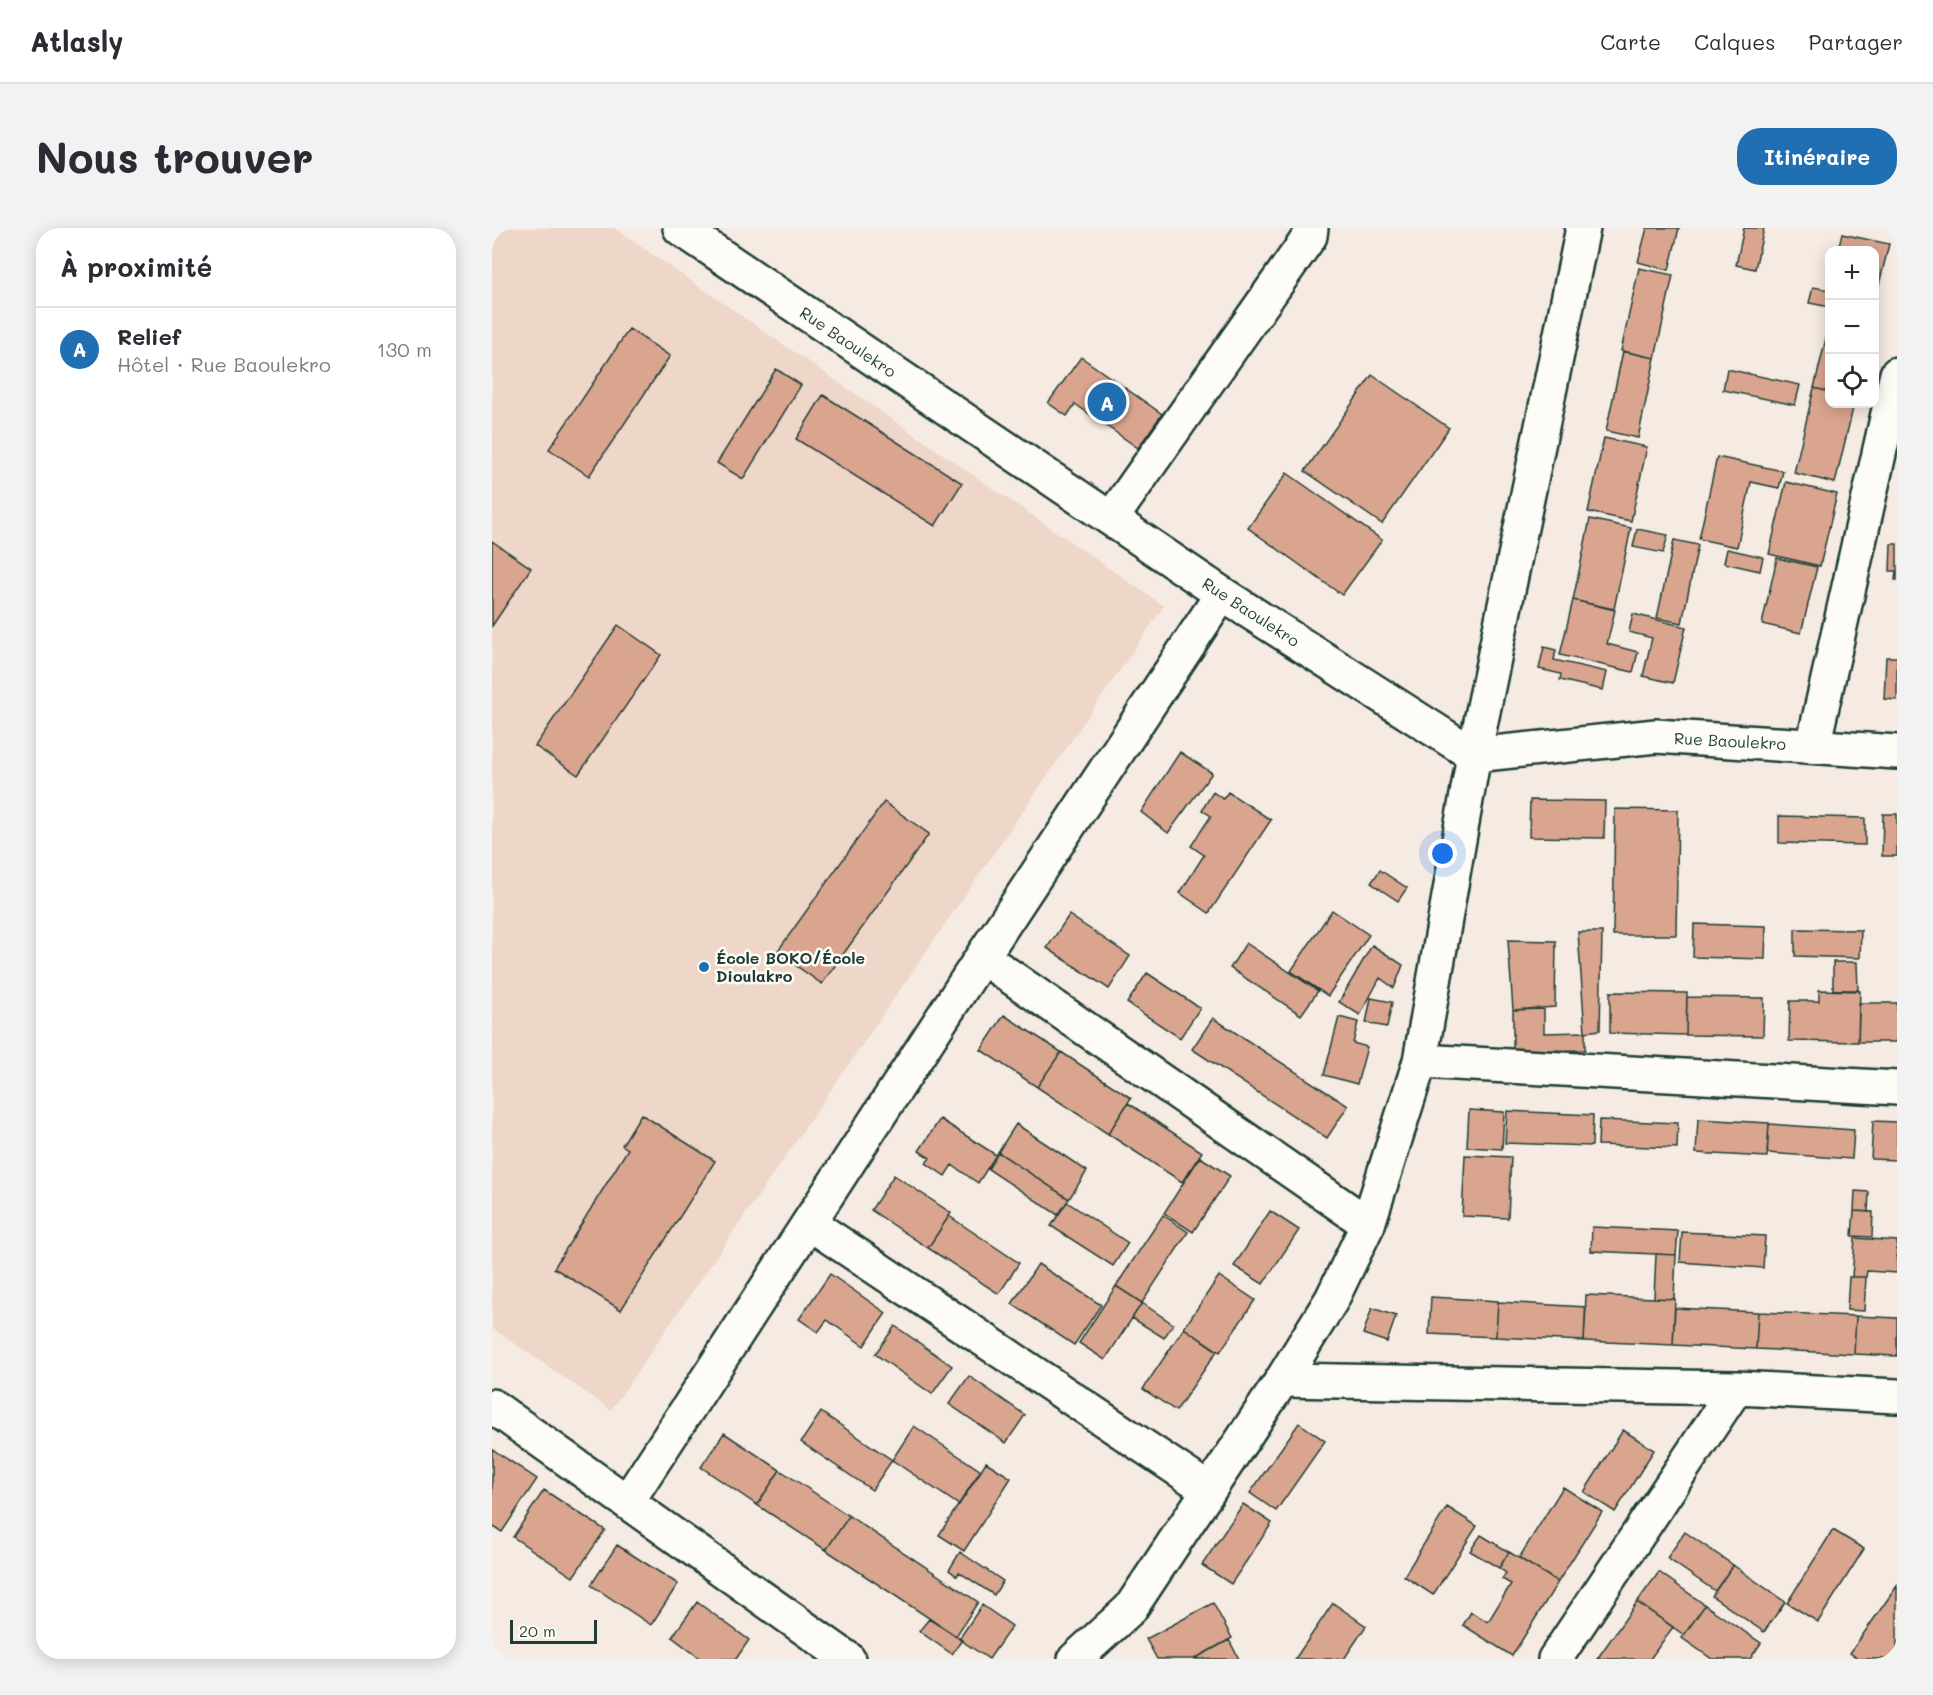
<!DOCTYPE html>
<html lang="fr">
<head>
<meta charset="utf-8">
<style>
  body { margin:0; font-family:Mali,sans-serif; background:#f2f2f3; color:#2b2b33 }
  .controls { position:absolute; right:18px; top:18px; display:grid; overflow:hidden; border-radius:12px; box-shadow:0 3px 15px #0003 }
  .controls button { width:54px; height:54px; display:grid; place-items:center; padding:0; border:0; border-bottom:2px solid #e1e1e2; background:#fff; color:#2b2b33; font:30px sans-serif }
  .scale { position:absolute; left:18px; bottom:15px; width:87px; box-sizing:border-box; padding-left:6px; border:3px solid #1f3d34; border-top:0; font-size:16px; line-height:21px; white-space:nowrap; color:#1f3d34; -webkit-text-stroke:4px #fdfcf7; paint-order:stroke }
  .you { position:absolute; left:951px; top:626px; width:21px; height:21px; margin:-15px; border:4px solid #fff; border-radius:50%; background:#1a73e8; box-shadow:0 0 0 9px #1a73e833 }
  .badge { display:grid; place-items:center; width:39px; height:39px; border-radius:50%; background:#1f6fb2; color:#fff; font-size:20px; font-weight:700 }
  .pin { position:absolute; translate:-50% -50%; border:3px solid #fff; box-shadow:0 2px 6px #0006 }
  .list { margin:0; padding:0; list-style:none }
  h2 { display:flex; justify-content:space-between; align-items:center; height:78px; margin:0; padding:0 24px; font-size:26px }
  h2 small { font-size:20px; font-weight:400; color:#7c7c81 }
  .list li { display:grid; grid-template-columns:39px 1fr auto; gap:18px; align-items:center; box-sizing:border-box; height:84px; padding:0 24px; border-top:2px solid #e1e1e2 }
  .list b { display:block; font-size:22px; white-space:nowrap }
  .list p { margin:0; font-size:20px; white-space:nowrap; color:#7c7c81 }
  .list em { font-size:20px; font-style:normal; color:#7c7c81 }
  .icon { flex:none; width:33px; height:33px; fill:none; stroke:currentColor; stroke-width:2; stroke-linecap:round; stroke-linejoin:round }
  .map { position:relative; flex:none; width:1405px; height:1431px; overflow:hidden; border-radius:24px }
  header { display:flex; align-items:center; gap:36px; box-sizing:border-box; height:84px; padding:0 30px; background:#fff; border-bottom:2px solid #e1e1e2 }
  header strong { font-size:28px }
  nav { display:flex; gap:33px; margin-inline-start:auto; font-size:21px }
  .intro { display:flex; align-items:center; justify-content:space-between; box-sizing:border-box; height:144px; padding:0 36px }
  h1 { margin:0; font-size:42px }
  .button { padding:15px 27px; border-radius:24px; background:#1f6fb2; color:#fff; font-size:21px; font-weight:700 }
  main { display:flex; gap:36px; padding:0 36px }
  aside { flex:1; background:#fff; border-radius:24px; box-shadow:0 3px 15px #0003 }
  .map>svg:first-child { display:block }
  .built { fill:#eed6c9 }
  .building { fill:#daa58f; stroke:#1f3d34; stroke-width:1.5 }
  .lines { fill:none; stroke-linecap:round; stroke-linejoin:round }
  .street-casing { stroke:#1f3d34; stroke-width:38 }
  .secondary-casing { stroke:#1f3d34; stroke-width:38 }
  .street { stroke:#fdfcf7; stroke-width:33 }
  .secondary { stroke:#fdfcf7; stroke-width:33 }
  .poi-dot { fill:#1f6fb2; stroke:#fdfcf7; stroke-width:2 }
  .labels { text-anchor:middle; stroke-width:5; stroke-linejoin:round; paint-order:stroke }
  .street-label { font-size:16px; fill:#1f3d34; stroke:#fdfcf7 }
  .poi-label { font-size:16px; font-weight:bold; fill:#1f3d34; stroke:#fdfcf7; text-anchor:start }
</style>
</head>
<body>
<header>
<strong>Atlasly</strong>
<nav><a>Carte</a><a>Calques</a><a>Partager</a></nav>
</header>
<div class="intro"><h1>Nous trouver</h1><a class="button">Itinéraire</a></div>
<main>
<aside>
<h2>À proximité<small></small></h2>
<ul class="list">
<li><span class="badge">A</span><div><b>Relief</b><p>Hôtel · Rue Baoulekro</p></div><em>130 m</em></li>
</ul>
</aside>
<div class="map">
<svg width="1405" height="1431" viewBox="0 0 1405 1431">
  <rect width="100%" height="100%" fill="#f6ebe2"/>
  <filter id="ink" filterUnits="userSpaceOnUse"><feTurbulence type="fractalNoise" baseFrequency=".0167" numOctaves="2"/><feDisplacementMap in="SourceGraphic" scale="12" xChannelSelector="R" yChannelSelector="G"/><feConvolveMatrix kernelMatrix="1 2 1 2 8 2 1 2 1" color-interpolation-filters="sRGB"/></filter>
  <g filter="url(#ink)">
    <path class="built" d="M0 0H122L672 378 119 1182 0 1100Z"/>
    <path class="building" d="M1155 0H1187L1177 42 1146 34Z
      M1252 0H1272L1263 41 1244 37Z
      M1350 6 1397 16 1382 77V22H1346Z
      M1147 40 1181 47 1163 130 1129 123Z
      M1321 59 1337 62 1338 59V79L1317 75Z
      M1338 94V164L1322 160Z
      M137 101 178 128 97 248 57 221Z
      M1131 123 1163 130 1146 210 1114 203Z
      M589 129 670 186 646 220 583 176 575 188 556 175Z
      M284 141 309 157 251 251 225 235Z
      M1235 141 1308 157 1303 177 1231 162Z
      M880 147 957 200 890 296 813 243Z
      M1322 160 1338 164V176H1362L1343 255 1302 245Z
      M331 167 470 255 443 298 304 211Z
      M1112 210 1155 219 1139 293 1096 284Z
      M1225 229 1291 243 1287 260 1259 254 1245 319 1207 311Z
      M795 245 890 312 850 367 756 300Z
      M1294 254 1345 266 1328 338 1277 326Z
      M1098 291 1139 300 1122 381 1081 372Z
      M1145 301 1176 307 1171 325 1141 319Z
      M1182 312 1206 317 1190 395 1165 390Z
      M0 313 39 340 0 398Z
      M1399 316H1405V352H1403L1404 343H1398Z
      M1235 321 1271 329 1268 343 1232 335Z
      M1285 330 1325 339 1309 405 1270 396Z
      M1081 372 1123 382 1115 416 1146 424 1141 444 1068 427Z
      M1141 386 1194 399 1181 455 1151 448 1160 410 1137 404Z
      M126 397 169 427 86 547 43 518Z
      M1052 419 1064 422 1062 432 1115 444 1111 462 1068 452 1069 446 1047 441Z
      M1394 429H1405V472L1392 471Z
      M688 524 720 545 676 605 649 584Z
      M721 564 731 571 736 564 779 592 717 685 688 665 712 627 699 618 719 588 710 582Z
      M1038 572 1113 573 1112 610 1037 609Z
      M392 574 437 606 330 756 285 724Z
      M1123 581 1186 582 1184 707H1121Z
      M1391 586H1405V628H1390Z
      M1287 588 1373 590V617L1287 615Z
      M888 642 915 660 906 673 879 655Z
      M840 682 877 707 836 768 799 743Z
      M577 687 638 728 617 761 555 720Z
      M1202 696 1274 698 1273 731 1201 729Z
      M1303 701 1369 702 1368 730 1303 728Z
      M1086 704H1110L1108 802 1093 804Z
      M1016 712 1064 713 1063 779 1021 782Z
      M754 715 826 763 809 787 738 740Z
      M880 717 911 737 902 760 888 750 868 787 847 774Z
      M1341 734H1365L1366 762H1341Z
      M655 745 708 780 688 810 635 775Z
      M1327 762 1368 763 1366 814 1297 813 1298 773H1327Z
      M1118 764 1195 765 1194 807 1118 805Z
      M1195 769 1272 770 1271 808 1194 807Z
      M879 770 900 774 895 799 874 795Z
      M1367 775H1405V814H1366Z
      M1052 781V805L1093 804V822L1021 823V782Z
      M512 787 569 824 545 859 489 822Z
      M847 789 866 794 861 815 875 819 865 856 832 847Z
      M721 790 856 878 835 910 700 821Z
      M569 824 639 870 616 906 545 859Z
      M636 875 710 924 690 954 616 906Z
      M977 882 1012 884 1010 921 975 919Z
      M1015 883 1101 887 1100 918 1013 915Z
      M149 886 223 933 129 1082 62 1040 136 921 130 917Z
      M448 891 504 927 486 955 460 937 453 948 434 935 438 930 427 923Z
      M1206 891 1277 895 1275 929 1204 925Z
      M1107 892 1186 895 1185 920 1106 917Z
      M1381 893 1405 894V932L1379 931Z
      M524 896 595 943 577 971 506 924Z
      M1277 896 1362 902 1360 931 1275 925Z
      M506 924 577 971 566 987 496 941Z
      M973 927 1019 929 1016 990 970 988Z
      M708 929 738 948 701 1004 672 985Z
      M402 947 459 985 436 1020 379 982Z
      M1363 963 1377 964 1376 984 1362 983Z
      M575 974 636 1015 621 1038 559 998Z
      M778 983 807 1002 771 1056 742 1038Z
      M1362 983 1381 984 1380 1009 1360 1008Z
      M671 987 696 1004 650 1075 624 1058Z
      M457 988 527 1035 507 1066 436 1020Z
      M1100 999 1186 1003 1184 1027 1099 1023Z
      M1190 1004 1273 1008 1271 1040 1188 1034Z
      M1363 1010 1405 1013V1045L1375 1043 1374 1049H1360Z
      M1164 1026 1184 1027 1182 1071 1162 1070Z
      M546 1036 609 1077 582 1117 520 1076Z
      M338 1046 394 1085 372 1118 335 1092 326 1104 307 1091Z
      M727 1048 763 1072 728 1124 692 1100Z
      M1357 1049H1374L1372 1083 1355 1082Z
      M624 1058 650 1075 613 1132 587 1115Z
      M1094 1067 1183 1071 1181 1117 1092 1113Z
      M939 1069 1006 1073 1004 1109 937 1106Z
      M1006 1074 1094 1079 1092 1113 1004 1109Z
      M650 1075 681 1096 672 1110 640 1090Z
      M880 1080 904 1088 895 1114 871 1106Z
      M1183 1080 1266 1084 1264 1121 1181 1117Z
      M1266 1084 1364 1088 1362 1126 1264 1121Z
      M1364 1088 1405 1090V1128L1362 1126Z
      M403 1098 460 1138 440 1166 383 1126Z
      M692 1100 725 1123 684 1183 651 1161Z
      M477 1148 533 1187 514 1215 457 1176Z
      M329 1184 400 1232 380 1262 309 1214Z
      M807 1195 833 1213 784 1283 758 1265Z
      M422 1198 489 1243 467 1277 400 1232Z
      M1131 1202 1162 1222 1123 1284 1092 1264Z
      M232 1205 288 1242 265 1277 209 1239Z
      M0 1221 45 1251 10 1304 0 1298Z
      M494 1234 519 1250 472 1323 447 1307Z
      M288 1242 357 1288 334 1322 265 1277Z
      M1071 1259 1110 1284 1066 1354 1027 1330Z
      M52 1262 113 1302 81 1349 21 1309Z
      M751 1276 780 1295 739 1356 710 1337Z
      M955 1279 985 1298 941 1367 912 1348Z
      M357 1288 486 1374 464 1408 334 1322Z
      M1341 1302 1372 1321 1326 1394 1295 1375Z
      M1193 1304 1241 1337 1223 1363 1175 1330Z
      M989 1307 1017 1324 1007 1340 978 1323Z
      M125 1317 186 1356 159 1397 99 1357Z
      M468 1324 511 1353 502 1367 467 1344 465 1348 457 1342Z
      M1017 1324 1066 1354 1020 1428 971 1397 979 1384 996 1394 1019 1356 1010 1351 1014 1345 1007 1340Z
      M1241 1337 1293 1374 1272 1404 1220 1368Z
      M1167 1344 1213 1377 1192 1407 1145 1374Z
      M1405 1358V1431H1367L1358 1425Z
      M205 1374 257 1412 244 1431H209L180 1409Z
      M1145 1374 1181 1399 1158 1431H1105Z
      M721 1375 740 1410 702 1431H665L654 1411Z
      M841 1375 874 1398 852 1431H803Z
      M490 1377 520 1398 497 1431 467 1411Z
      M1213 1377 1269 1415 1258 1431H1220L1190 1410Z
      M437 1391 470 1412 460 1426 427 1403Z
      M737 1412 747 1431H702Z"/>
    <g class="lines">
      <defs>
        <path id="street" d="M619 291 818 8 819 0
          M1321 518 1405 146
          M490 729 876 996
          M928 833 1405 860
          M317 995 717 1262
          M790 1152 1244 1160 1405 1168
          M0 1178 356 1431
          M135 1274 490 729 730 366
          M1063 1431 1244 1160"/>
        <path id="secondary" d="M188 0 730 366 982 527 1164 508 1405 524
          M583 1431 638 1381 790 1152 840 1071 876 996 928 833 982 527 1091 0"/>
      </defs>
      <use href="#street" class="street-casing"/>
      <use href="#secondary" class="secondary-casing"/>
      <use href="#street" class="street"/>
      <use href="#secondary" class="secondary"/>
    </g>
  </g>
  <circle class="poi-dot" cx="212" cy="739" r="6"/>
  <g class="labels">
    <g class="street-label">
      <text transform="translate(356 114) rotate(34)" y="6">Rue Baoulekro</text>
      <text transform="translate(759 384) rotate(33)" y="6">Rue Baoulekro</text>
      <text transform="translate(1238 513) rotate(3)" y="6">Rue Baoulekro</text>
    </g>
    <g class="poi-label">
      <text x="224" y="736">École BOKO/École<tspan x="224" dy="18">Dioulakro</tspan></text>
    </g>
  </g>
</svg>
<div class="controls">
<button>+</button>
<button>−</button>
<button><svg class="icon" aria-label="locate" viewBox="0 0 24 24"><circle cx="12" cy="12" r="6"/><path d="M12 2v4M12 18v4M2 12h4M18 12h4"/></svg></button>
</div>
<div class="scale">20 m</div>
<div class="you"></div>
<div class="pin badge" style="left:615px;top:174px">A</div>
</div>
</main>
</body>
</html>
